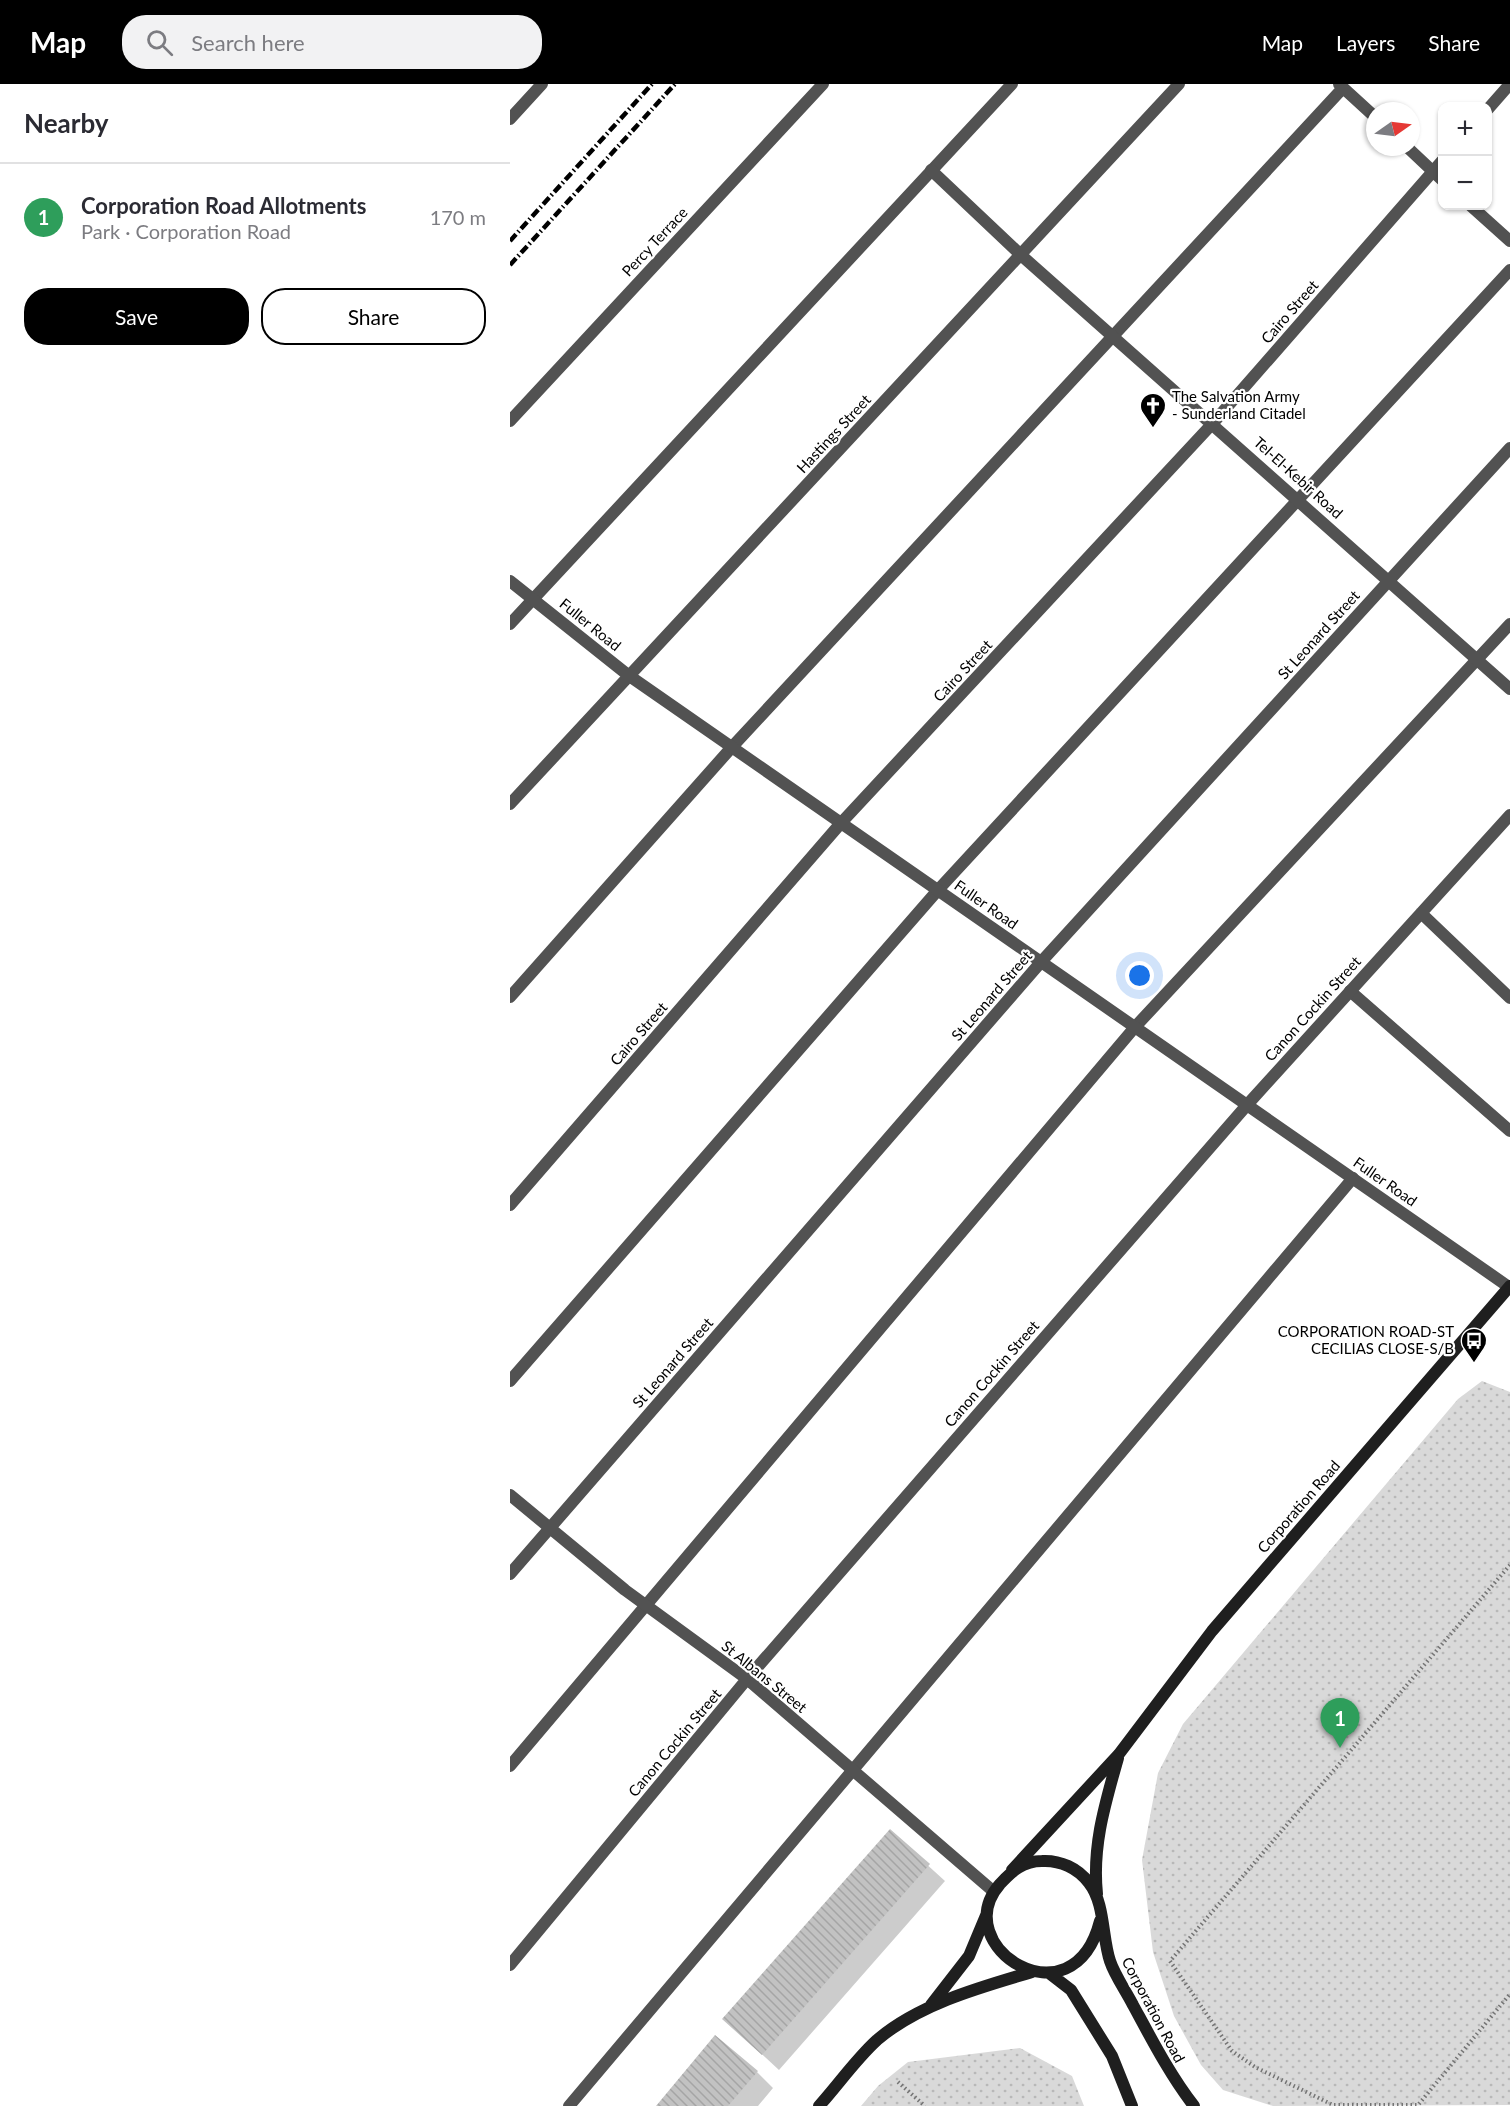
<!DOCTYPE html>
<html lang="en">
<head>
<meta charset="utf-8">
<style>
  body { margin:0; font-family:Lato,sans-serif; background:#f2f2f3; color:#2b2b33 }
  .controls { position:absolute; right:18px; top:18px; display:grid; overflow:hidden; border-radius:12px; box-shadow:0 2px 4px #0004 }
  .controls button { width:54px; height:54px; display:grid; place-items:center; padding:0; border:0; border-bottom:2px solid #e1e1e2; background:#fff; color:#2b2b33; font:30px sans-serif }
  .compass { position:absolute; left:856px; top:18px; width:54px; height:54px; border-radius:50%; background:#fff; box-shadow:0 2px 4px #0004; rotate:76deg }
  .you { position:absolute; left:630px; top:892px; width:21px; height:21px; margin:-15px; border:4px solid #fff; border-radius:50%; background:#1a73e8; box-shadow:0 0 0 9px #1a73e833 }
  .badge { display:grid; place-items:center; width:39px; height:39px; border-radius:50%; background:#000; color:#fff; font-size:20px; font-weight:700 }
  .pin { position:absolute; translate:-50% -50px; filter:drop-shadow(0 2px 3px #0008) }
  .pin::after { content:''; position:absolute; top:32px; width:21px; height:18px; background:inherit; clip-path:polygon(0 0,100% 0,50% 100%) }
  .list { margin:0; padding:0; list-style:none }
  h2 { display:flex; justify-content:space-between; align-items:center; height:78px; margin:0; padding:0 24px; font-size:26px }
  h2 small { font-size:20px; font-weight:400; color:#7c7c81 }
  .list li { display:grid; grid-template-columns:39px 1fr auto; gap:18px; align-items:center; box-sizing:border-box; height:108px; padding:0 24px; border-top:2px solid #e1e1e2 }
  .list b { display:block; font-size:22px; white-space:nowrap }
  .list p { margin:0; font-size:20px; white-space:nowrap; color:#7c7c81 }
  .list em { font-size:20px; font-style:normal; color:#7c7c81 }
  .actions { display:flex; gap:12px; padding:18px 24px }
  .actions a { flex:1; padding:14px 0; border:2px solid #000; border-radius:24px; text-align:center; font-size:21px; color:#000 }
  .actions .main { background:#000; color:#fff }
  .icon { flex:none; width:33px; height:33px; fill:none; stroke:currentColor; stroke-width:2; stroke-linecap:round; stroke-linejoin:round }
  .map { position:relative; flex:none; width:1000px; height:2022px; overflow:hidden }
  header { display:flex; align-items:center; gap:36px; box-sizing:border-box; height:84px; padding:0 30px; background:#000; color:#fff }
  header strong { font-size:28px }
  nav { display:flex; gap:33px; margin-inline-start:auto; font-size:21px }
  .search { width:420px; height:54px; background:#f2f2f3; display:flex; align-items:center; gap:15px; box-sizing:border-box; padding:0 21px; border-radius:24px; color:#7c7c81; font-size:22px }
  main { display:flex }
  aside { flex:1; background:#fff }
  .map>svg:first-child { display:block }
  .garden { fill:url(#garden-dots) }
  .shadow { fill:#0003 }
  .building { fill:url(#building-back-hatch) }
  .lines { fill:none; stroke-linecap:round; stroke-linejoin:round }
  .path { stroke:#747474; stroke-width:4; stroke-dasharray:1.5 3; stroke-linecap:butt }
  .lane { stroke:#525252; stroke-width:12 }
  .street { stroke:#525252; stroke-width:12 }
  .secondary { stroke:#1f1f1f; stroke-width:12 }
  .rail { stroke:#000; stroke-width:4.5; stroke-dasharray:9 3 1.5 3; stroke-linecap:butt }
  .labels { text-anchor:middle; stroke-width:4.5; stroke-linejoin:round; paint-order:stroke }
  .street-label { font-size:15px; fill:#000; stroke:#fff }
  .poi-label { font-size:15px; fill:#000; stroke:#fff; text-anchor:start }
</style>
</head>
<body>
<header>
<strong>Map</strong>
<div class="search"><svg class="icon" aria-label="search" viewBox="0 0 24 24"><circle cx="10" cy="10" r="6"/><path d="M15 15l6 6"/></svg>Search here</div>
<nav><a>Map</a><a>Layers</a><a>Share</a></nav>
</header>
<main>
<aside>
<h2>Nearby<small></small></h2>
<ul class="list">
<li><span class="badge" style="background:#2e9e5b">1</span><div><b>Corporation Road Allotments</b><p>Park · Corporation Road</p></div><em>170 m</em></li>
</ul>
<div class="actions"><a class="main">Save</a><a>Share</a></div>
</aside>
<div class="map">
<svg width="1000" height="2022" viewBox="0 0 1000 2022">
  <defs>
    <pattern id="garden-dots" width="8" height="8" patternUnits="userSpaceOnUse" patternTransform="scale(1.5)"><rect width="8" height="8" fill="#d9d9d9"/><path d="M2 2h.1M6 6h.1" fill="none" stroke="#b8b8b8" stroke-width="1.8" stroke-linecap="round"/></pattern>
    <pattern id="building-back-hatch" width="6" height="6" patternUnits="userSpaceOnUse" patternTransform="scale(1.5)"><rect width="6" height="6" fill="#c2c2c2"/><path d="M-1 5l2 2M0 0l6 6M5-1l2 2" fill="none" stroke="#a5a5a5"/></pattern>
  </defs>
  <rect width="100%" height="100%" fill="#fff"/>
  <path class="garden" d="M972 1297 1000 1308V2021L763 2022 713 2006 691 1981 664 1932 643 1868 632 1776 648 1689 673 1640 948 1315Z
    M510 1964 562 1992 574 2022H351L368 2002 398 1978Z"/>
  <path class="shadow" d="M380 1747 435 1797 269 1986 214 1935Z
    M247 1988 263 2004 248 2022H148Z"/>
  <path class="building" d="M380 1745 420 1780 252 1971 212 1935Z
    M205 1951 248 1987 218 2022H146Z"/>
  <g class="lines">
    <path class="path" d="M1000 1481 660 1877 722 1967 745 1983 823 2021H908L1000 1910
      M388 1998 415 2022"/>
    <path class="lane" d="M829 0 865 33
      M897 63 932 96
      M961 122 1000 157
      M0 540 502 0
      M840 907 1000 1047
      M0 913 222 663 833 4
      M0 1297 428 806 1000 186
      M0 1682 625 943 1000 540
      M59 2022 843 1094"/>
    <path class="street" d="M978 25 1000 0
      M0 35 32 0
      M421 86 512 172 1000 605
      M0 337 313 0
      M0 497 118 591 999 1203
      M0 720 669 0
      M911 829 1000 914
      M0 1121 331 739 703 339 932 77
      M0 1411 115 1506 237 1595 483 1807
      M0 1490 531 878 1000 364
      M0 1881 237 1595 737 1021 1000 731"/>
    <path class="secondary" d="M502 1786 609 1670 702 1547 1000 1202
      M587 1810C582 1762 595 1720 608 1674
      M590 1837C563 1943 436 1862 490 1800 502 1787 513 1777 532 1777 550 1776 568 1784 579 1799 595 1819 592 1853 600 1877 605 1892 616 1907 623 1921 642 1956 660 1991 684 2022
      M539 1889 561 1906 602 1972 622 2022
      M421 1921 459 1872 477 1829
      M309 2022C328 2001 346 1975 367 1956 409 1920 471 1903 522 1888"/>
    <path class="rail" d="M0 157 142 0
      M0 181 165 0"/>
  </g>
  <defs>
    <symbol id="church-pin" viewBox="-11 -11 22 30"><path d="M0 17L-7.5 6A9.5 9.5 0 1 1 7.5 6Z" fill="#000" stroke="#fff"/><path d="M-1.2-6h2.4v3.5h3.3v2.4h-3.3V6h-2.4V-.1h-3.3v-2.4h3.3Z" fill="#fff"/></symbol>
    <symbol id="bus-pin" viewBox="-11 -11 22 30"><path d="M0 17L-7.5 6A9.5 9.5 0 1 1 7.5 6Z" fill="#000" stroke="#fff"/><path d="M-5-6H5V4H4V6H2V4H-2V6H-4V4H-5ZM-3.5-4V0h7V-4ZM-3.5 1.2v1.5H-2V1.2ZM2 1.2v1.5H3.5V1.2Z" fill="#fff"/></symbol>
  </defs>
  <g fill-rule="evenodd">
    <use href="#church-pin" x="628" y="307" width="30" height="40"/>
    <use href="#bus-pin" x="949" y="1242" width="30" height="40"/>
  </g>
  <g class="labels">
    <g class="street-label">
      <text transform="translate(145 158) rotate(-47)" y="5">Percy Terrace</text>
      <text transform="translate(780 228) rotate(-49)" y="5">Cairo Street</text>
      <text transform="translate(324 350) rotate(-47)" y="5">Hastings Street</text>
      <text transform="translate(788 394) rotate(42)" y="5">Tel-El-Kebir Road</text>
      <text transform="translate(80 541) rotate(39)" y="5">Fuller Road</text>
      <text transform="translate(809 551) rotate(-48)" y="5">St Leonard Street</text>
      <text transform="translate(453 587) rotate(-47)" y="5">Cairo Street</text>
      <text transform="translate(476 821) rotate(35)" y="5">Fuller Road</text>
      <text transform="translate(482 912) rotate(-49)" y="5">St Leonard Street</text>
      <text transform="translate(803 925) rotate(-48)" y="5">Canon Cockin Street</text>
      <text transform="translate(129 950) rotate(-49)" y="5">Cairo Street</text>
      <text transform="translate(875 1098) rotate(35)" y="5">Fuller Road</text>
      <text transform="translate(163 1279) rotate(-49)" y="5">St Leonard Street</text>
      <text transform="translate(482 1290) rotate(-49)" y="5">Canon Cockin Street</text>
      <text transform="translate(789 1423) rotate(-49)" y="5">Corporation Road</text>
      <text transform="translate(254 1593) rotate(39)" y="5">St Albans Street</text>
      <text transform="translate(165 1659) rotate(-50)" y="5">Canon Cockin Street</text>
      <text transform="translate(643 1926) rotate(62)" y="5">Corporation Road</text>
    </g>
    <g class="poi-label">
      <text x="662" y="318">The Salvation Army<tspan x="662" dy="17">- Sunderland Citadel</tspan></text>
      <text x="944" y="1253" text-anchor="end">CORPORATION ROAD-ST<tspan x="944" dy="17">CECILIAS CLOSE-S/B</tspan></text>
    </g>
  </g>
</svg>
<div class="controls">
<button>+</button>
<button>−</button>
</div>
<svg class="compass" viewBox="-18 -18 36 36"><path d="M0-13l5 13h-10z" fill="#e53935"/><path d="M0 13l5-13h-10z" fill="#7c7c81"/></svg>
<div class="you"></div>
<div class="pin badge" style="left:830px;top:1664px;background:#2e9e5b">1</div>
</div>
</main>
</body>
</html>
